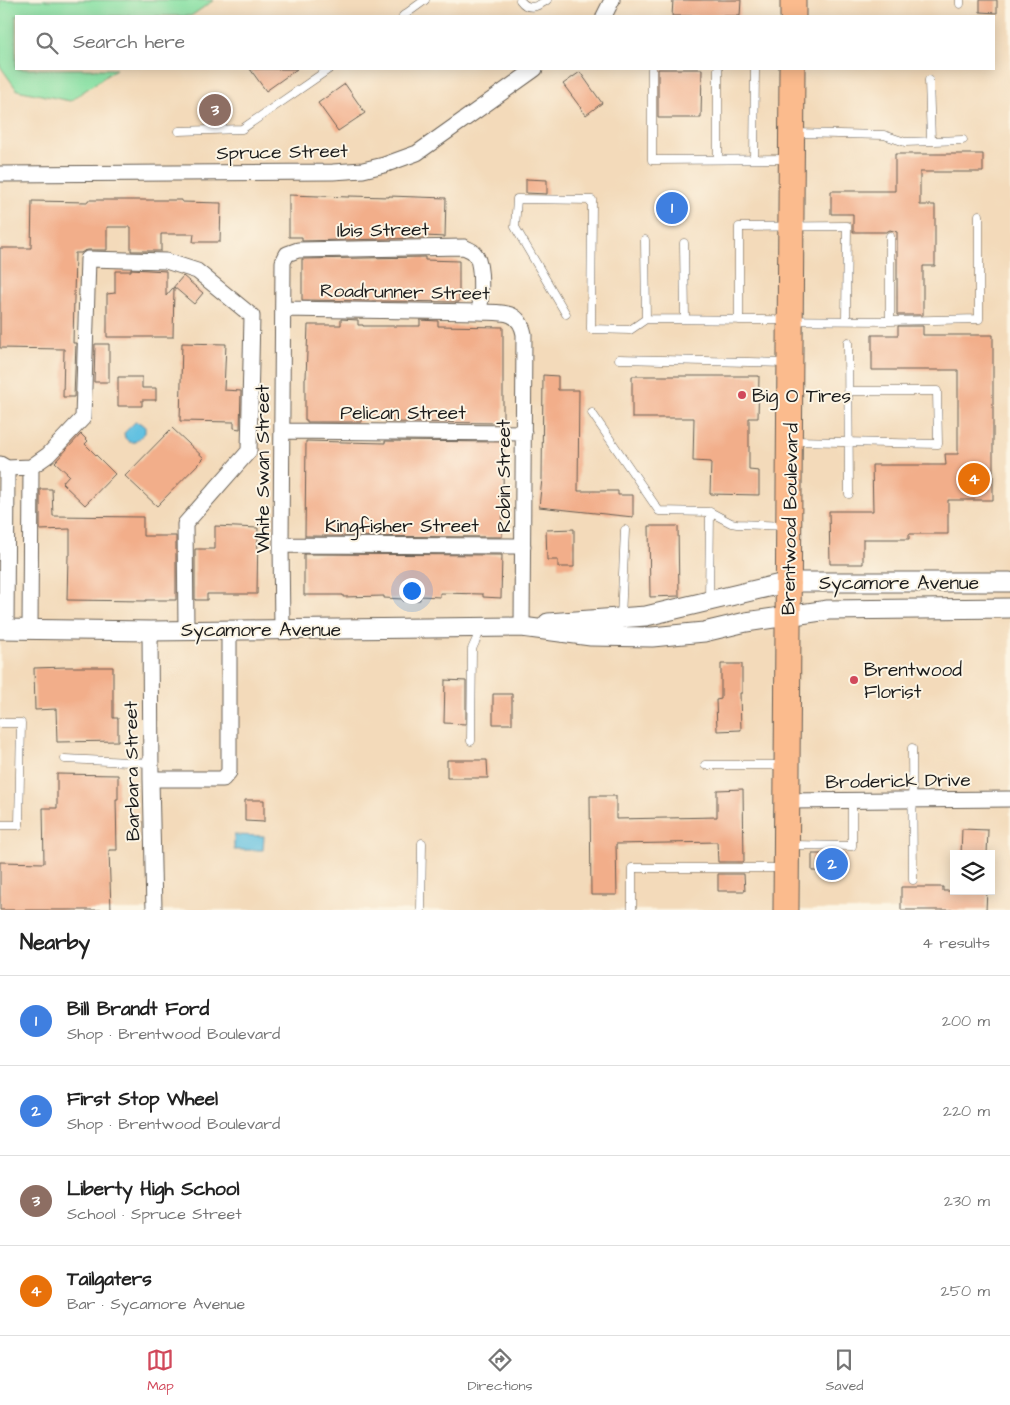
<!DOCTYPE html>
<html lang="en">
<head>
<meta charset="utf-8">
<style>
  body { margin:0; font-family:"Architects Daughter",sans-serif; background:#f6f6f6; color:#222 }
  .controls { position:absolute; right:15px; bottom:15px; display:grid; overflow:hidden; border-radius:0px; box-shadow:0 2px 12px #0003 }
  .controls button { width:45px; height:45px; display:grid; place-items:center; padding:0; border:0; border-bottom:1px solid #e0e0e0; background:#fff; color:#222; font:25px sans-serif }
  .you { position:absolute; left:411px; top:590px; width:18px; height:18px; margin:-12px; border:4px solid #fff; border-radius:50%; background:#1a73e8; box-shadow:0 0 0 8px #1a73e833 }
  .badge { display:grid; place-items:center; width:32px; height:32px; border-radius:50%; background:#d1495b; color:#fff; font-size:16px; font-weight:700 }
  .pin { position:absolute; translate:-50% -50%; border:2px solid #fff; box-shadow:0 1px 5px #0006 }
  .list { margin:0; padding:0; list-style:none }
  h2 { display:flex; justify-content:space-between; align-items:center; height:65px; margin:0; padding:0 20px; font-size:21px }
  h2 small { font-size:16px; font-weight:400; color:#767676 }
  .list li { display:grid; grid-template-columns:32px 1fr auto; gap:15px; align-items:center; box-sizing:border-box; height:90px; padding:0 20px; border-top:1px solid #e0e0e0 }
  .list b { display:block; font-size:19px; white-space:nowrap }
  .list p { margin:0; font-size:16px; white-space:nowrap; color:#767676 }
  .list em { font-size:16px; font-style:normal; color:#767676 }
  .icon { flex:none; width:28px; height:28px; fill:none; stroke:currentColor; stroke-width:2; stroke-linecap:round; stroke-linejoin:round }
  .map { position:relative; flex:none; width:1010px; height:910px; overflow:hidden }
  .search { position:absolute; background:#fff; box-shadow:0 2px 12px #0003; left:15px; right:15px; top:15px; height:55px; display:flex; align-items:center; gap:12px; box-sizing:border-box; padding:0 18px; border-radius:0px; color:#767676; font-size:19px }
  .sheet { height:425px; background:#fff }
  nav { display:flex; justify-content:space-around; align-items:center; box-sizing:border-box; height:70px; border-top:1px solid #e0e0e0; background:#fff; font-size:14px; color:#767676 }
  nav a { display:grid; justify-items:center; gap:2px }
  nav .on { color:#d1495b }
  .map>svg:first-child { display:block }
  .green { fill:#8ae1a5; stroke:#537e60 }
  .water { fill:#62c1e1; stroke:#3f6e7e }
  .building { fill:#f2ae8a }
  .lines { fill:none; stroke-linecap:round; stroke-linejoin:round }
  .service-casing { stroke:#675e53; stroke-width:9 }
  .minor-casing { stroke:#675e53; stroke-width:17 }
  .tertiary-casing { stroke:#675e53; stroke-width:21 }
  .primary-casing { stroke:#675e53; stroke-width:27 }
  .service { stroke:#fff; stroke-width:8 }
  .minor { stroke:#fff; stroke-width:15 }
  .tertiary { stroke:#fff; stroke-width:19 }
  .primary { stroke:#fbbb8d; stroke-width:25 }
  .poi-dot { fill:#d1495b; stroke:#fcf5e5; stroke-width:2 }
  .labels { text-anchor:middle; stroke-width:4; stroke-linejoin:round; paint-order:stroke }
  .street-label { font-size:19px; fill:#1c1c1c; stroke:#fcf5e5 }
  .poi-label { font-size:19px; fill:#1c1c1c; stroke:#fcf5e5; text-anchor:start }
</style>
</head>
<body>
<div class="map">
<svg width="1010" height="910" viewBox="0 0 1010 910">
  <rect width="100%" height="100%" fill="#fcf5e5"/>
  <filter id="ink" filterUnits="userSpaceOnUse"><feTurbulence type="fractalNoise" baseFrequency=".02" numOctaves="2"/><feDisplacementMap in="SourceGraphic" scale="10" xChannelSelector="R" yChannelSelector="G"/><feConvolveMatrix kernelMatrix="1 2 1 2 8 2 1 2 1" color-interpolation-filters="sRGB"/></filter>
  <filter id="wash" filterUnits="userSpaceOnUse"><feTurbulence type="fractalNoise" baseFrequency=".0096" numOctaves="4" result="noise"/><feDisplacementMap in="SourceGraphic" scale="20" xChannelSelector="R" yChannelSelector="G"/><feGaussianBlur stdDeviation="1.12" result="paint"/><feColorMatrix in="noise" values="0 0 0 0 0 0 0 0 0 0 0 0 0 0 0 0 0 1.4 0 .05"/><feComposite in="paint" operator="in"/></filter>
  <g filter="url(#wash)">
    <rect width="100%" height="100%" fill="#f3daba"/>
    <path class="green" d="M0 0H214L191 16H16V69H116L70 101 17 90 0 66Z"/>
    <path class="water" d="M135 422 140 423 145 427V433L135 442H129L125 438 124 433Z
      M234 835 264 836 263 850H234Z"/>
    <g id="blocks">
      <path class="building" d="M673 0H741L740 16H672Z
        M980 0H997V13L980 12Z
        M250 69H297L266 91Z
        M658 69H702L701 118H658Z
        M580 72 602 103 586 115 563 84Z
        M345 84 365 113 338 131 318 103Z
        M895 154H983V172H920V205H935V266H923V315H897V232L890 230 886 232H853V214H831V191H895Z
        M526 179 547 180V194L526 193Z
        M289 195 349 197V196L389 197V196L446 198 445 237 425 236V238L302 241V237H289Z
        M88 200H182V202L221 203 220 242H193L194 234H161V251H131V227H107V250H88L84 251 81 253H75L73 343H76L74 397H63L64 349 0 348V248H31L32 201 88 202Z
        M425 257V260L459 261V302L302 300V259Z
        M131 269 166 271V296L183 276 203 293 194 304 174 287 173 337H107V294L115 293V271H131Z
        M341 319 358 320V325H363V326H420V320L438 321V326L503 327V423L385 422V419H362V422H307V420H305V378H306L308 325H341Z
        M898 326H923V335H993V500H948V534H909V539H863V564H830L829 511H873L872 465H946L945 454H958V370H872V335H898Z
        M182 343 226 344 224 390 241 391 240 429 234 428V422L180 421Z
        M95 344H109V382H94Z
        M543 375 558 376V390H579L578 491H618V495H633V517L539 507 542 479Z
        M632 376H759L758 418H749V470L759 471V495L710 494 711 462 693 461 694 418H632Z
        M118 377H142V388H156V400H142V406H118Z
        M172 428 204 458 157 506 125 476Z
        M81 434 88 441 85 444 115 474 85 505 62 483 69 475 55 462Z
        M306 441 385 443V441L504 442 502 537 305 536Z
        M40 489H52L53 516 143 517V536H176V600H146V601L67 600 68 555H70V529L40 530Z
        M215 526 258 528 257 594H207V600H195V549H215Z
        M649 526H678L679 596 650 597Z
        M574 529V567H558V560H547L546 530Z
        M304 554 502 555 501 598 483 597V594L440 593V597L420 596V600L403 601V599L384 598V596L343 597V595H304Z
        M721 664H742V693H740L741 730 717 731 716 700 721 699Z
        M66 667H113V718H118V741L57 742 56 709 35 710 34 668Z
        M445 680 466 681V724L444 723Z
        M493 694H512V724H493Z
        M447 760H487L488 778H447Z
        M57 774 118 775V799H116L117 850H109L111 910H0V862L44 863 43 808H57Z
        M743 789 744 862H718L717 842 616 844 617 895H591L590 796H616V819L717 817V790Z
        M245 800H264V822L245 821Z
        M962 829 988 830 987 854H961Z
        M812 854H846V871H812Z
        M718 874H744L745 891H718Z
        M901 887H943V891H987L986 910H901Z"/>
    </g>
  </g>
  <g filter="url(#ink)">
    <use href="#blocks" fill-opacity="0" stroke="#675e53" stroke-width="1"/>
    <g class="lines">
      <defs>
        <path id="service" d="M520 0C528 11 537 7 547 0
          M960 0V4
          M403 16 425 0
          M652 69V160L787 159
          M929 80 931 141
          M179 131 242 129 329 69
          M794 133 884 135 905 142 963 140
          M718 159V69
          M754 159 755 69
          M645 240 646 319
          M684 243 685 319
          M566 314 515 227 517 199 592 200 591 329 630 330 646 319 890 321 979 319V215
          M739 320V227L847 226 846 320
          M890 321V236
          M848 342 849 494
          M619 359 786 363
          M592 413 659 511 710 512 709 601
          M794 441 938 444 937 391H849
          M710 512 731 523 737 524 787 526
          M621 618 625 530
          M0 723H21L19 825H0
          M471 741 472 649 481 629
          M912 748 913 880
          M65 759 151 763
          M705 765H785
          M791 845 852 846V800
          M421 910 422 843
          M632 910V868H783"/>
        <path id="minor" d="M604 16 612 0
          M0 174 333 172 363 170 384 165 417 153 535 69
          M283 309 480 312C501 313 519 309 524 334L522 627
          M282 431 524 433
          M0 464 7 468 31 467 48 455 83 418 88 259 166 261 197 271 252 316 249 451 185 524 186 629
          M281 545 523 546
          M6 629 7 468
          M282 629 281 545 283 262 287 254 298 250 464 247C467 249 472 250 474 253 484 263 480 298 480 312
          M30 630 31 467
          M150 631 151 779 154 910
          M151 779H223L229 772V630
          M786 801 1010 799"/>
        <path id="tertiary" d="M548 623 646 616 789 582H1010
          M0 629 150 631 522 627 591 636 652 637 704 632 746 622 828 610 1010 608"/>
        <path id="primary" d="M793 16V0
          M786 910 792 69"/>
      </defs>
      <use href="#service" class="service-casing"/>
      <use href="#minor" class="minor-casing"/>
      <use href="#tertiary" class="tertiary-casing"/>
      <use href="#primary" class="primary-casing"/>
      <use href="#service" class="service"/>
      <use href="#minor" class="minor"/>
      <use href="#tertiary" class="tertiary"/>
      <use href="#primary" class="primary"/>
    </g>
  </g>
  <g class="poi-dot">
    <circle cx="742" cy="395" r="5"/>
    <circle cx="854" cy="680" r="5"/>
  </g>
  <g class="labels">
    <g class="street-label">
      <text transform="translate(282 151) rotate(-1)" y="7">Spruce Street</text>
      <text transform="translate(383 229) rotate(-1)" y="7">Ibis Street</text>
      <text transform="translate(405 291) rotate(1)" y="7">Roadrunner Street</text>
      <text x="403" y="419">Pelican Street</text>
      <text transform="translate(262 469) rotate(-90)" y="7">White Swan Street</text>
      <text transform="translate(503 476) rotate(-90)" y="7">Robin Street</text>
      <text transform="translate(789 519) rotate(-89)" y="7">Brentwood Boulevard</text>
      <text x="402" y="532">Kingfisher Street</text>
      <text x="899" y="589">Sycamore Avenue</text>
      <text x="261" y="636">Sycamore Avenue</text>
      <text transform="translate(131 771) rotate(-91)" y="7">Barbara Street</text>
      <text transform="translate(898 780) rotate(-1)" y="7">Broderick Drive</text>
    </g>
    <g class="poi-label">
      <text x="752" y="402">Big O Tires</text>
      <text x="864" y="676">Brentwood<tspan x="864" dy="22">Florist</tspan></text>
    </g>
  </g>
</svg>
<div class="controls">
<button><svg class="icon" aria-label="layers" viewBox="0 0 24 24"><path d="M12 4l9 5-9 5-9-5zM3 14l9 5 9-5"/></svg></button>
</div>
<div class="you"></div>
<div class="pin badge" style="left:672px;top:208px;background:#3f7fe0">1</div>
<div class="pin badge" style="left:832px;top:864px;background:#3f7fe0">2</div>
<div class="pin badge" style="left:215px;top:110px;background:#8d6e63">3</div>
<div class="pin badge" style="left:974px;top:479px;background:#e8710a">4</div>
<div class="search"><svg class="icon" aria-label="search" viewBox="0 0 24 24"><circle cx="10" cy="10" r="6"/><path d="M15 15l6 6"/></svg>Search here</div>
</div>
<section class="sheet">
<h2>Nearby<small>4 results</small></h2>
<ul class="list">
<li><span class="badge" style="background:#3f7fe0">1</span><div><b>Bill Brandt Ford</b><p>Shop · Brentwood Boulevard</p></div><em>200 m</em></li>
<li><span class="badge" style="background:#3f7fe0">2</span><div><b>First Stop Wheel</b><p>Shop · Brentwood Boulevard</p></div><em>220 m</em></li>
<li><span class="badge" style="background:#8d6e63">3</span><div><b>Liberty High School</b><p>School · Spruce Street</p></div><em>230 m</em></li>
<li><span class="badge" style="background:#e8710a">4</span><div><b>Tailgaters</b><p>Bar · Sycamore Avenue</p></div><em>250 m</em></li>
</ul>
</section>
<nav>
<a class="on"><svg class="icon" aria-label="map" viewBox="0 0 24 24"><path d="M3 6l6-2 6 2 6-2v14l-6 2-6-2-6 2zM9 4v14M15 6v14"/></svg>Map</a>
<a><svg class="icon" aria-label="directions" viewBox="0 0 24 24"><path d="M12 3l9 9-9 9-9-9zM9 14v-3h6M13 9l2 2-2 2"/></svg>Directions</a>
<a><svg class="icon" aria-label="saved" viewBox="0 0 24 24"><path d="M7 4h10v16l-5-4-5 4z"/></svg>Saved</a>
</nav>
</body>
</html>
